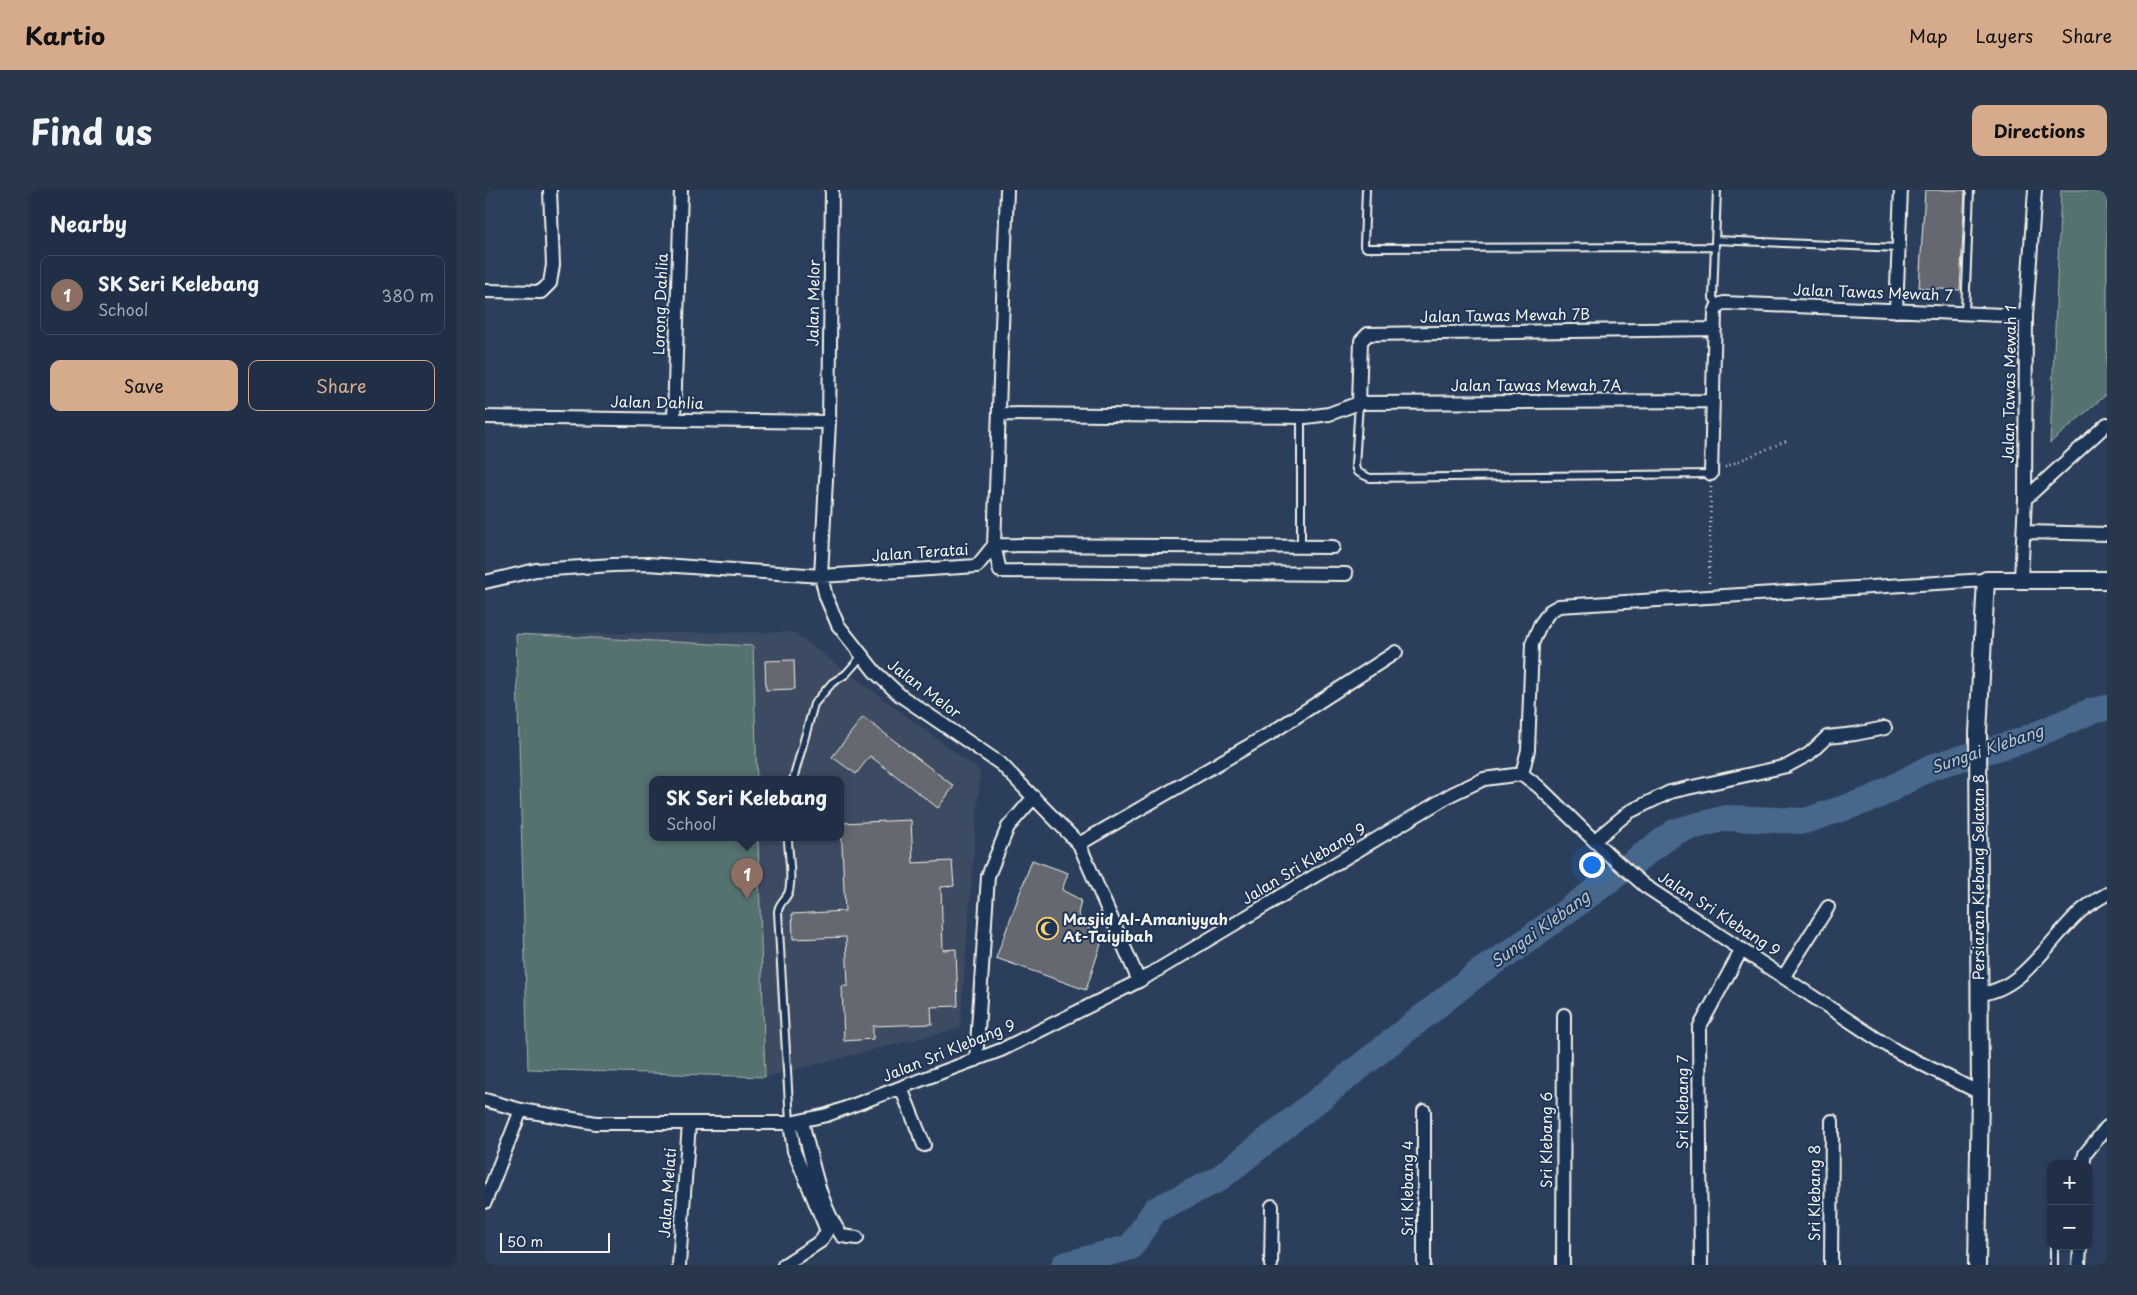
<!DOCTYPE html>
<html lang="en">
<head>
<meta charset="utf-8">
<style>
  body { margin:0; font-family:"Playpen Sans",sans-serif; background:#28374c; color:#f1f3f6 }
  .controls { position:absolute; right:15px; bottom:15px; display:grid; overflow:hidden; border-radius:10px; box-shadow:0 1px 4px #0004 }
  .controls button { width:45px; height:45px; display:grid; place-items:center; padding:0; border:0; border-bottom:1px solid #3d4a5e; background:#202f45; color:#f1f3f6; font:25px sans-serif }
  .scale { position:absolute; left:15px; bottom:12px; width:110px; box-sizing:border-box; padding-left:5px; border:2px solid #f4f1e8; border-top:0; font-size:14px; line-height:18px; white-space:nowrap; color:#f4f1e8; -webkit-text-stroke:4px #1d3557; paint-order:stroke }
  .you { position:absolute; left:1106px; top:674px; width:18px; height:18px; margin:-12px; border:4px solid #fff; border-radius:50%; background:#1a73e8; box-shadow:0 0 0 8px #1a73e833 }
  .badge { display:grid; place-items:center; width:32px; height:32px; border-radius:50%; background:#d6ab8b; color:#fff; font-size:16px; font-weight:700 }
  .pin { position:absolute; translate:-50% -41px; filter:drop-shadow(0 1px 2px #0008) }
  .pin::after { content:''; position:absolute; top:26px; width:18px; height:15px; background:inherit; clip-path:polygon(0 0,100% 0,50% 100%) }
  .popup { position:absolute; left:164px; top:586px; width:195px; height:65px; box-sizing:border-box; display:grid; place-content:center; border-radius:10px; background:#202f45; filter:drop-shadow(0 1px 4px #0005); font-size:16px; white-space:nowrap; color:#a2a9b3 }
  .popup b { font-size:19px; color:#f1f3f6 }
  .popup::after { content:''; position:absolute; left:50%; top:100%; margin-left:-10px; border:10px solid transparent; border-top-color:#202f45 }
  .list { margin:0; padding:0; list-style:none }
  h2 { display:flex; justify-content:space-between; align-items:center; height:65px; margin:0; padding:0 20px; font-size:21px }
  h2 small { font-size:16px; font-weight:400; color:#a2a9b3 }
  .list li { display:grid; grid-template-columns:32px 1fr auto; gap:15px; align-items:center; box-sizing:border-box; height:80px; margin:0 10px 10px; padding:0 10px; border:1px solid #3d4a5e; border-radius:10px }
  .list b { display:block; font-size:19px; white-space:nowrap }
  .list p { margin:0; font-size:16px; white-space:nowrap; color:#a2a9b3 }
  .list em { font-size:16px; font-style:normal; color:#a2a9b3 }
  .actions { display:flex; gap:10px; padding:15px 20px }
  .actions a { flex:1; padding:11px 0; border:1px solid #d6ab8b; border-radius:10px; text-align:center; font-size:18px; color:#d6ab8b }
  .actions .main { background:#d6ab8b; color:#111 }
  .map { position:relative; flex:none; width:1622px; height:1075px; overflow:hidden; border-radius:10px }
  header { display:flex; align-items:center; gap:30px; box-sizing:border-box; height:70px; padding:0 25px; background:#d6ab8b; color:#111 }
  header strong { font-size:24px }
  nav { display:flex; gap:28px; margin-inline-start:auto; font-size:18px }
  .intro { display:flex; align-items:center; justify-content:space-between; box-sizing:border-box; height:120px; padding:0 30px }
  h1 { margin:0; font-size:35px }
  .button { padding:12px 22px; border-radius:10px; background:#d6ab8b; color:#111; font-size:18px; font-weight:700 }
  main { display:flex; gap:30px; padding:0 30px }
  aside { flex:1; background:#202f45; border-radius:10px; box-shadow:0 1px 4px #0004 }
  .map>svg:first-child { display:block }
  .built { fill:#3c4b62; fill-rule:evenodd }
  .green { fill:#577270; stroke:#a6b2ac }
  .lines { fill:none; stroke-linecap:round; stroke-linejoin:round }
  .river { stroke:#46678c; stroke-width:26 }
  .building { fill:#65686f; stroke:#f4f1e8 }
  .service-casing { stroke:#f4f1e8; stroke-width:10 }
  .minor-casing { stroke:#f4f1e8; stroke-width:16 }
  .tertiary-casing { stroke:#f4f1e8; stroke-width:20 }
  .path { stroke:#f4f1e8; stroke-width:2.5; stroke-dasharray:1 4; stroke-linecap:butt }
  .service { stroke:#1d3557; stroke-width:6 }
  .minor { stroke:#1d3557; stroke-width:12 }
  .tertiary { stroke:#1d3557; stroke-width:16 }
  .labels { text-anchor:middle; stroke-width:4; stroke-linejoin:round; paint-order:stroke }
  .street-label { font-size:15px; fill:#f4f1e8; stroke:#1d3557 }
  .poi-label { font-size:15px; font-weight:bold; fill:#f4f1e8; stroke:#1d3557; text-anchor:start }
  .water-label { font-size:16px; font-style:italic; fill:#b7c1c8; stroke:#1d3557 }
</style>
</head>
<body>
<header>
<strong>Kartio</strong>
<nav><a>Map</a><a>Layers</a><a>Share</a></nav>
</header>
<div class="intro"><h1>Find us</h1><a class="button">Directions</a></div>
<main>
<aside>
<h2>Nearby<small></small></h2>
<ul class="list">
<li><span class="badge" style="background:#8d6e63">1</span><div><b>SK Seri Kelebang</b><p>School</p></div><em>380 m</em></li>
</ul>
<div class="actions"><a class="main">Save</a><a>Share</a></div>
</aside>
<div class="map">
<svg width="1622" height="1075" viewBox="0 0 1622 1075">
  <rect width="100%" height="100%" fill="#2b3f5c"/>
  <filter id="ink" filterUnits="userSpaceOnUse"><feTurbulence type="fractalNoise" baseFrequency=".02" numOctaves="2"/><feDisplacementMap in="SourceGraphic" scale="10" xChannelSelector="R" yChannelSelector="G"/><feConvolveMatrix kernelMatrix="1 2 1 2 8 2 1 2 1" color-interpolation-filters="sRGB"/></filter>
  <g filter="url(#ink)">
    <path class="built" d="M308 442 495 581 475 838 280 887 43 879 31 444ZM168 590H356V648H168Z"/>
    <path class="green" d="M1576 0H1622V204L1565 253Z
      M31 444 268 456 272 590H168V648H273L280 887 43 879Z"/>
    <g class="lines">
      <path class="river" d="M579 1075 646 1057 670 1020 732 990 997 780 1026 762 1191 641 1241 628 1320 631 1389 608 1446 577 1536 551 1606 521 1622 518"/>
    </g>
    <path class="building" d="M1440 0H1480L1475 100 1434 98Z
      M309 470 310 499 281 500 280 471Z
      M378 527 469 596 453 618 385 566 371 584 347 567Z
      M426 630 428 673 467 671 469 696 456 697 458 760 471 759 473 816 446 817 447 834 388 836V849L359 851 357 796H363L361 747 308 749 307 724 360 721 356 633Z
      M547 670 583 683 577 700 596 710 593 724 616 754 601 800 511 768Z"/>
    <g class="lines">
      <defs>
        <path id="service" d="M881 0 879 56 882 58 1230 57
          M1232 0 1228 108 1233 115
          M1230 50 1414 58
          M1480 123 1485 0
          M874 213 870 276 872 282 885 288 1226 284
          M816 227V357
          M308 590 329 514 347 493 361 484 376 467
          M303 648C303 664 308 685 304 701 302 709 293 713 293 722L305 933
          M1569 1075V1056"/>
        <path id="minor" d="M347 0 344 232 336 386 341 407 353 435 390 482 416 506 516 574 594 654 654 791
          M522 0 509 355 515 381 861 384
          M0 101 56 102 65 93 68 75 65 0
          M1411 121 1416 0
          M874 213 876 151 883 144 1230 139
          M514 224 821 227 844 224 874 213 1228 211
          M0 227 344 232
          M189 229 196 0
          M1226 284 1230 122 1233 115 1239 113 1541 126
          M1540 309 1622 234
          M1539 342 1622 344
          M509 355 848 357
          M1536 389 1540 309 1541 126 1550 0
          M0 392 51 380 128 375 163 374 336 386 492 376 509 355
          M1037 584 1043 560 1047 454 1055 435 1065 421 1074 416 1501 390
          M1110 650 1144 622 1185 602 1302 576 1324 564 1342 547 1370 544 1400 538
          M594 654 786 543 911 462
          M1299 786 1343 717
          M1494 804C1538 801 1566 747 1596 721 1604 714 1613 709 1622 704
          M491 870 503 686 523 637 549 607
          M416 898 439 955
          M0 910 36 920 111 933H305L342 925 516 860 654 791 967 604 999 589 1037 584 1054 597 1123 664 1160 696 1389 847 1413 862 1495 903
          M939 921V1075
          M317 932C327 969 334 1015 357 1046L372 1048
          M1598 974 1600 964 1622 937
          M0 1012 36 920
          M194 1075 204 933
          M299 1075 336 1051 342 1041 309 961 305 933
          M786 1075 787 1016
          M1078 1075 1079 825
          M1216 1075 1214 838 1257 759
          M1346 1075 1347 931
          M1594 1075 1595 1056"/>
        <path id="tertiary" d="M1492 1075 1495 903 1493 543 1501 390H1622"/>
      </defs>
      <use href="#service" class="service-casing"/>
      <use href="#minor" class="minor-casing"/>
      <use href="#tertiary" class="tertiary-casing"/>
      <path class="path" d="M1240 277 1301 251
        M1224 393 1226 296"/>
      <use href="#service" class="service"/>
      <use href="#minor" class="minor"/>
      <use href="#tertiary" class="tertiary"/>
    </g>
  </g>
  <defs>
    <symbol id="mosque-ring" viewBox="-11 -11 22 22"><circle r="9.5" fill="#1d3557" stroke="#ffd166" stroke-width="1.5"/><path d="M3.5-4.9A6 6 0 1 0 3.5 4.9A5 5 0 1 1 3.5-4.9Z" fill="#ffd166"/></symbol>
  </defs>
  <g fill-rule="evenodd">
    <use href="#mosque-ring" x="550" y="726" width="25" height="25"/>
  </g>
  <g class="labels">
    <g class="street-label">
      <text transform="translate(1388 103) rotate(2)" y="5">Jalan Tawas Mewah 7</text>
      <text transform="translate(329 113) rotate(-89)" y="5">Jalan Melor</text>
      <text transform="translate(176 114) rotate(-88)" y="5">Lorong Dahlia</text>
      <text transform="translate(1020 126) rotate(-1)" y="5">Jalan Tawas Mewah 7B</text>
      <text transform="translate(1525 194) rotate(-89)" y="5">Jalan Tawas Mewah 1</text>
      <text x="1051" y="201">Jalan Tawas Mewah 7A</text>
      <text transform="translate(172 213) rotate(1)" y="5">Jalan Dahlia</text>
      <text transform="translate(435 363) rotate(-4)" y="5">Jalan Teratai</text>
      <text transform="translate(439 499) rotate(37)" y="5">Jalan Melor</text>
      <text transform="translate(819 674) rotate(-31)" y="5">Jalan Sri Klebang 9</text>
      <text transform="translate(1494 687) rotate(-90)" y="5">Persiaran Klebang Selatan 8</text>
      <text transform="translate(1234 724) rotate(33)" y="5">Jalan Sri Klebang 9</text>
      <text transform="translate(464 861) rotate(-22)" y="5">Jalan Sri Klebang 9</text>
      <text transform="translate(1198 912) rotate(-90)" y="5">Sri Klebang 7</text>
      <text transform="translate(1062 950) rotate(-90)" y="5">Sri Klebang 6</text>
      <text transform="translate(923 998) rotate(-90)" y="5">Sri Klebang 4</text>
      <text transform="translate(183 1003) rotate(-86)" y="5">Jalan Melati</text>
      <text transform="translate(1330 1003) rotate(-90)" y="5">Sri Klebang 8</text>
    </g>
    <g class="poi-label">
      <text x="578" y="735">Masjid Al-Amaniyyah<tspan x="578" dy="17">At-Taiyibah</tspan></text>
    </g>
    <g class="water-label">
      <text transform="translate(1502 559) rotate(-19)" y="6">Sungai Klebang</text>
      <text transform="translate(1055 739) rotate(-36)" y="6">Sungai Klebang</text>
    </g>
  </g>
</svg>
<div class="controls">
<button>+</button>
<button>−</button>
</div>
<div class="scale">50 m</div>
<div class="you"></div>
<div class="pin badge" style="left:262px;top:709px;background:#8d6e63">1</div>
<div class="popup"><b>SK Seri Kelebang</b>School</div>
</div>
</main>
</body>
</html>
